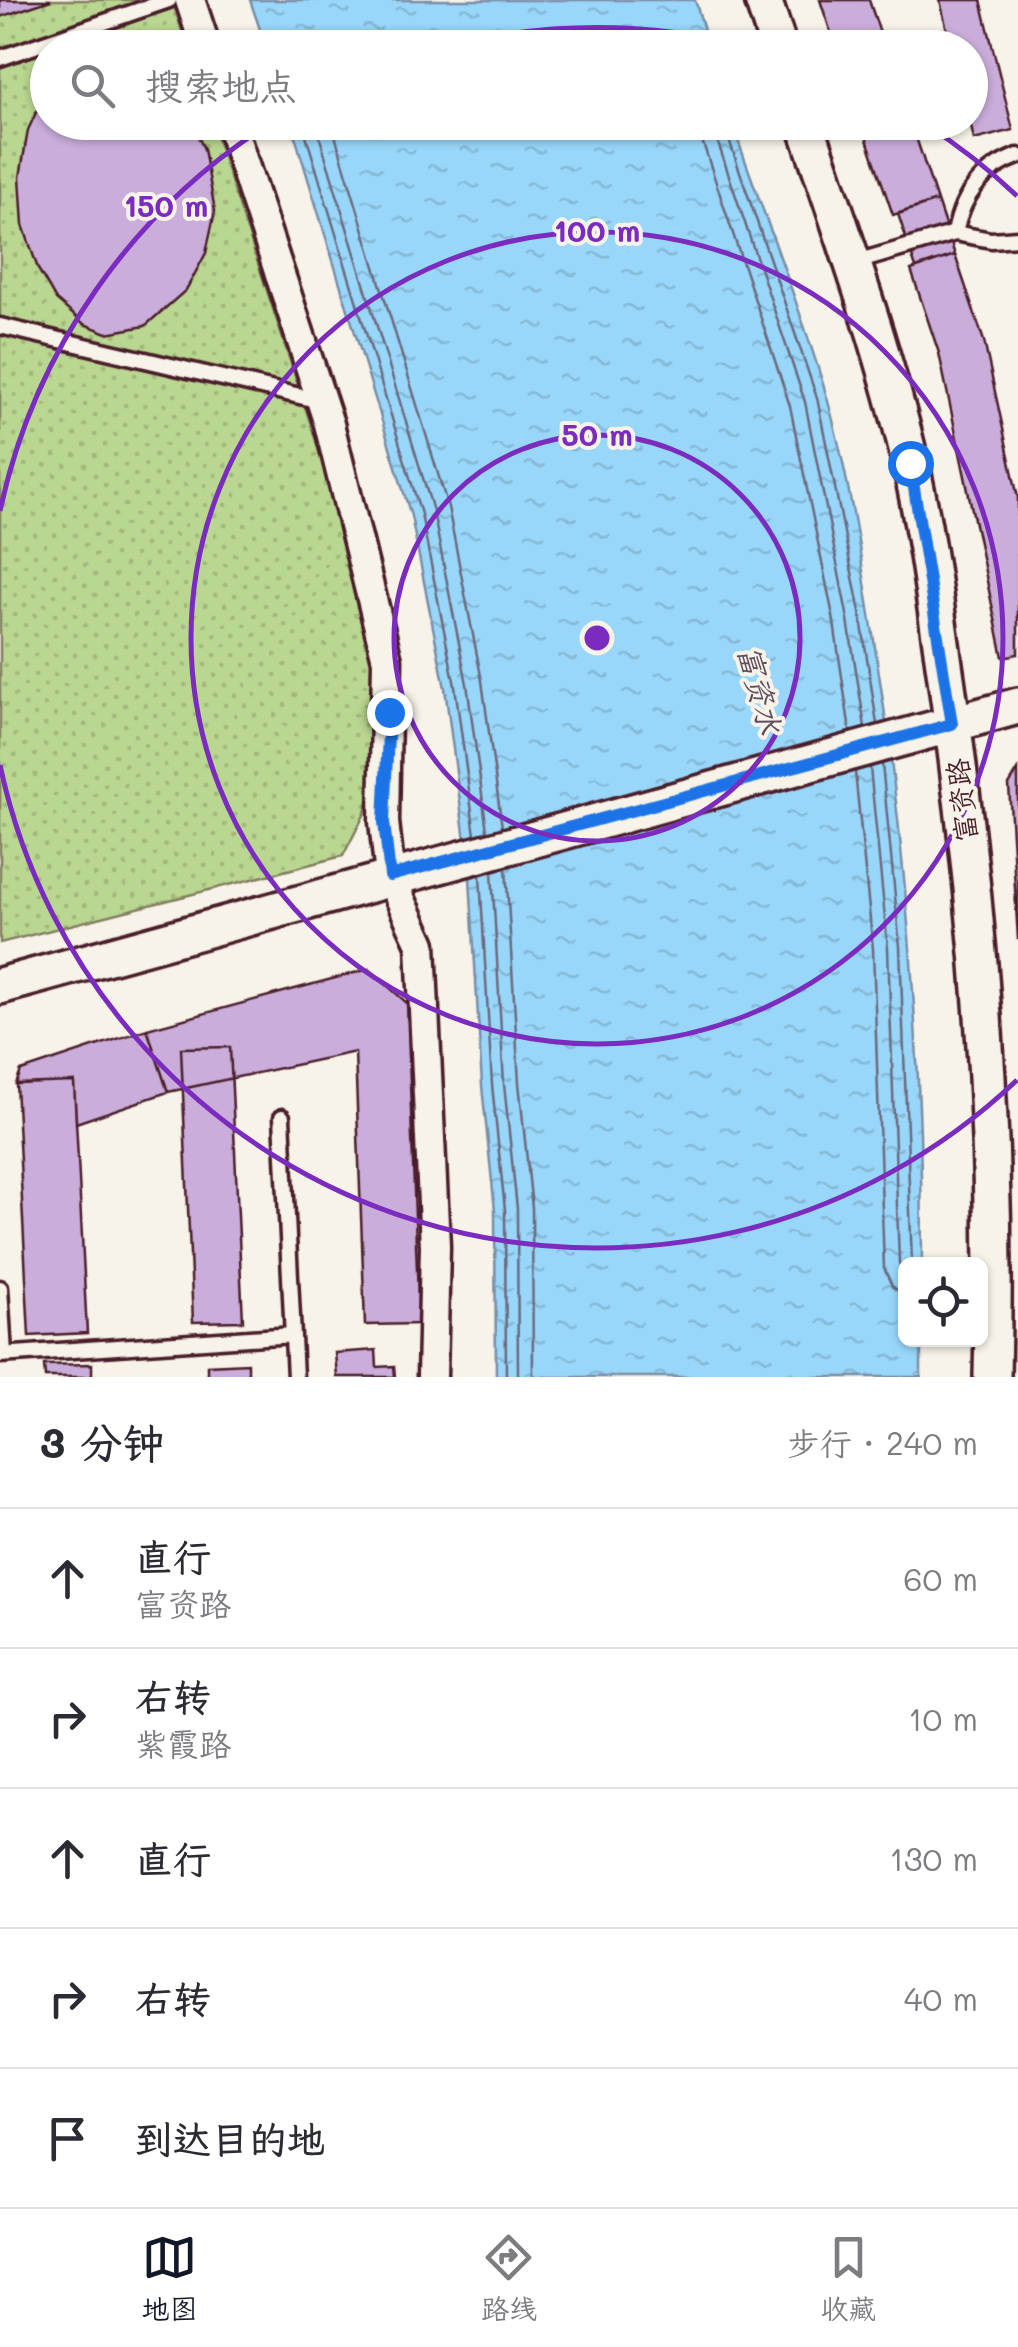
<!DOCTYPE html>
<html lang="zh">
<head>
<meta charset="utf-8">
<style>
  body { margin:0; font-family:Mali,"LXGW WenKai TC",sans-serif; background:#f7f7f7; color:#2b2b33 }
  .controls { position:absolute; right:30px; bottom:30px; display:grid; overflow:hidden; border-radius:15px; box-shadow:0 2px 8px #0004 }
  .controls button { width:90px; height:90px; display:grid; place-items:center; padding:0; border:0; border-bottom:2px solid #e1e1e2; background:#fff; color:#2b2b33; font:50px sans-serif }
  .stop { position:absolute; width:30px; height:30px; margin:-22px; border:8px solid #1a73e8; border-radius:50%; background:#fff }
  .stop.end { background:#1a73e8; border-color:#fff; box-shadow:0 2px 10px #0008 }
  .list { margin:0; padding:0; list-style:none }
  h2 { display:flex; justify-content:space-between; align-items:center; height:130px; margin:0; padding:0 40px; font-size:42px }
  h2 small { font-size:32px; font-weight:400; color:#7c7c81 }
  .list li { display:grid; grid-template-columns:65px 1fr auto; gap:30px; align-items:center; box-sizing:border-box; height:140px; padding:0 40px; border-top:2px solid #e1e1e2 }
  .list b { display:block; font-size:38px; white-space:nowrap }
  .list p { margin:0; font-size:32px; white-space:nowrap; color:#7c7c81 }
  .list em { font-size:32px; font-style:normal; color:#7c7c81 }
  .icon { flex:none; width:55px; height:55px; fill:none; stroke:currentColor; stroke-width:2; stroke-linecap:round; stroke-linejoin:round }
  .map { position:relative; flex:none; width:1018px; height:1377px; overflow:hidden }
  .search { position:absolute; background:#fff; box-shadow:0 2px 8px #0004; left:30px; right:30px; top:30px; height:110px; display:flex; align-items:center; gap:25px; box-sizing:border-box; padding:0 35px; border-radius:55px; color:#7c7c81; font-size:38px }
  .sheet { height:830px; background:#fff }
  nav { display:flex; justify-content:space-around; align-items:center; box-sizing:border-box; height:140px; border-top:2px solid #e1e1e2; background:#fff; font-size:28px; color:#7c7c81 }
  nav a { display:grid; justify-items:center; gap:5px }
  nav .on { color:#111827 }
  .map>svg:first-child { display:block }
  .grass { fill:url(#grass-dots); stroke:#827b5e; stroke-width:2.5 }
  .water { fill:url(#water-ripples); stroke:#798da7; stroke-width:2.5 }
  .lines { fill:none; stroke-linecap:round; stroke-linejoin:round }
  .shore { stroke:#6a697e; stroke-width:2.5 }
  .building { fill:#caadda; stroke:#4a1f2b; stroke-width:2.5 }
  .service-casing { stroke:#4a1f2b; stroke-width:21 }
  .minor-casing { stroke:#4a1f2b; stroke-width:35 }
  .tertiary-casing { stroke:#4a1f2b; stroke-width:42 }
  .service { stroke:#f7f3e8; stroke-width:14 }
  .minor { stroke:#f7f3e8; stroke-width:28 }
  .tertiary { stroke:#f7f3e8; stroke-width:35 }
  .route { stroke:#1a73e8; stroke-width:12 }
  .ring { fill:none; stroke:#7b2cbf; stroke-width:5 }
  .labels { text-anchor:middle; stroke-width:8; stroke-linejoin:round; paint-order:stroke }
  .street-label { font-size:28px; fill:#4a1f2b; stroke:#f7f3e8 }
  .water-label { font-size:30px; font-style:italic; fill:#5e4d5f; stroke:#f7f3e8 }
  .centre { fill:#7b2cbf; stroke:#f7f3e8; stroke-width:5 }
  .ring-label { font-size:30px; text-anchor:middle; font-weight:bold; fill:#7b2cbf; stroke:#f7f3e8; stroke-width:8; stroke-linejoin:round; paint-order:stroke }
</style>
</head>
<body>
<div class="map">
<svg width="1018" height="1377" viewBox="0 0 1018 1377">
  <defs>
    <pattern id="grass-dots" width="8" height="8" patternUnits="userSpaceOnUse" patternTransform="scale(2.5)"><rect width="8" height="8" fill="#b9d790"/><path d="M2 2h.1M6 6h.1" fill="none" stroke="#a1b87c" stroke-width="1.8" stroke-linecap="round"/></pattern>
    <pattern id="water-ripples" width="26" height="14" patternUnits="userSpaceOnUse" patternTransform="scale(2.5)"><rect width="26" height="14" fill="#99d7fa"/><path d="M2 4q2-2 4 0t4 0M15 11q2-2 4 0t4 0" fill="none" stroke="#85b8d6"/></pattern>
  </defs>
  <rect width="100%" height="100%" fill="#f7f3e8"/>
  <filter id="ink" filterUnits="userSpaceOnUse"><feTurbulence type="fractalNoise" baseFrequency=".01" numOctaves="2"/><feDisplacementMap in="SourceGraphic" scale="20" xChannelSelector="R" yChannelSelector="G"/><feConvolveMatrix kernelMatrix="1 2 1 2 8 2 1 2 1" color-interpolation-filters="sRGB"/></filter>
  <g filter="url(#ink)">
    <path class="grass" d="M0 0H172L187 47 48 48V122L212 123 333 492 376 668 372 784 365 813 343 856 0 943Z"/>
    <path class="water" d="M250 0H695L709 47H266Z
      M291 123H732C763 213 799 303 826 394 849 476 862 563 875 647 907 851 922 1058 922 1264H906V1340H921V1377H496L495 1210 482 1086 470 878 445 688 411 516Z"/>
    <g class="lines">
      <path class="shore" d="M302 122 421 514 455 686 475 835
        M315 122 433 511 467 684 487 831
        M331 122 448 507 482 681 502 827
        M696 122 790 406 833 616 850 731
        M711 122 805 402 847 614 865 727
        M723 122 817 398 860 612 877 724
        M882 764 900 947 912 1264
        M870 768 888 948 899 1263 906 1279
        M855 772 873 949 884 1268 892 1286 906 1297
        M506 867 519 1083 532 1208 533 1377
        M492 871 504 1084 517 1209 518 1377
        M480 875 492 1085 505 1210 506 1377"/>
    </g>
    <path class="building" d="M0 0H51L0 17Z
      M820 0H869L885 48H836Z
      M940 0H981L1013 130 974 140 970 122V48H951Z
      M48 86V122H191L204 149 215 211 206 253 186 290 145 326 107 333 84 324 56 300 38 269 23 225 20 177 28 130Z
      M861 122H911L937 201 893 215Z
      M937 201 955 255 916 268 898 214Z
      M955 255 984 341 1018 498V654L1003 657 939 353 911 270Z
      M1018 770V940L1009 785Z
      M369 969 407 1003 419 1324 365 1325 355 1052 168 1092 147 1029Z
      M147 1029 168 1092 76 1123 74 1082 16 1084 21 1071Z
      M230 1047 243 1321 193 1322 181 1048Z
      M74 1082 87 1333 29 1336 16 1084Z
      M376 1350 377 1367 394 1366 395 1377H337L335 1353Z
      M248 1363V1377H207V1365Z
      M92 1364V1375L99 1377H45L44 1365Z"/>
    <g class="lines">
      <defs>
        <path id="service" d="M0 58 169 0
          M955 233C962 196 982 169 1018 156
          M853 263 955 233 991 240 1018 238
          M0 326 321 401
          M282 1117 295 1377
          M0 1288 4 1354
          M0 1355 293 1335"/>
        <path id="minor" d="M190 0 206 48
          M230 122 329 424 387 660 384 822 390 876 421 944 435 1246 432 1377"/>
        <path id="tertiary" d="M763 0 779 48
          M805 122C843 235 883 346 910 461 927 535 936 610 947 685 980 914 998 1146 992 1377
          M0 986 1018 706"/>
      </defs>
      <use href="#service" class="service-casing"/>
      <use href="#minor" class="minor-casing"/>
      <use href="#tertiary" class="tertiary-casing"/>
      <use href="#service" class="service"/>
      <use href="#minor" class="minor"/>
      <use href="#tertiary" class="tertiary"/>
    </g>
  </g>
  <g class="lines" filter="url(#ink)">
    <path class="route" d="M389 712 384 822 390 876 952 724 910 463"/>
  </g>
  <g class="ring">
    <circle cx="597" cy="638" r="203"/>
    <circle cx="597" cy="638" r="406"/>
    <path d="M1017 1080A610 610 0 0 1 0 765M0 511A610 610 0 0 1 269 124M444 47A610 610 0 0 1 750 47M925 124A610 610 0 0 1 1017 196"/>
  </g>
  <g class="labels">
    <g class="street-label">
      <text transform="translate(962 800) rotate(-97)" y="10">富资路</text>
    </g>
    <g class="water-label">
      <text transform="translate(759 690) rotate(75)" y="10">富资水</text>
    </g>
  </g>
  <circle cx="597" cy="638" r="15" class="centre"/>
  <g class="ring-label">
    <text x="166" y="217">150 m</text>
    <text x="597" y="242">100 m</text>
    <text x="597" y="446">50 m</text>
  </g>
</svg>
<div class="controls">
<button><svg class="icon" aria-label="locate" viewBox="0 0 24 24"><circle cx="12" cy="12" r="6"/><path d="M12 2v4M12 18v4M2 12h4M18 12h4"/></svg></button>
</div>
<div class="stop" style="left:910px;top:463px"></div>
<div class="stop end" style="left:389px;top:712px"></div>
<div class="search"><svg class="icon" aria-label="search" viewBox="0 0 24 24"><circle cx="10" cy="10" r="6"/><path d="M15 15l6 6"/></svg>搜索地点</div>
</div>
<section class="sheet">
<h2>3 分钟<small>步行 · 240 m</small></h2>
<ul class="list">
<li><svg class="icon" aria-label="ahead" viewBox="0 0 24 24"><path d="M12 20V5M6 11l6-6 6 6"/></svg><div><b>直行</b><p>富资路</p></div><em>60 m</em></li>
<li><svg class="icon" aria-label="right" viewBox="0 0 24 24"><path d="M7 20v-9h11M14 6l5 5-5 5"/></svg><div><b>右转</b><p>紫霞路</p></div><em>10 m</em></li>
<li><svg class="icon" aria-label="ahead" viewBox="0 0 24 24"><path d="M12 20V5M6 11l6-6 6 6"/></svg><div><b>直行</b></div><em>130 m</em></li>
<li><svg class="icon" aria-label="right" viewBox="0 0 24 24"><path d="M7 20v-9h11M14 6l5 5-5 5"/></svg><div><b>右转</b></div><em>40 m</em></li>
<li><svg class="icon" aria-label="arrive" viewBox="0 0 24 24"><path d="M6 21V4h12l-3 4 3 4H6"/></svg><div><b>到达目的地</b></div></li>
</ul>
</section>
<nav>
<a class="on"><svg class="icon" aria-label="map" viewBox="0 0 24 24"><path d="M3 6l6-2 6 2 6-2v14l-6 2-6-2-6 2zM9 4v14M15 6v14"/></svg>地图</a>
<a><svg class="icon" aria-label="directions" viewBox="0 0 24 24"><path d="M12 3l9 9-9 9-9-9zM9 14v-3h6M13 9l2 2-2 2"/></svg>路线</a>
<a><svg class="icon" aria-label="saved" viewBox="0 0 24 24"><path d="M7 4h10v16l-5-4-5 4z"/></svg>收藏</a>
</nav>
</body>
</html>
